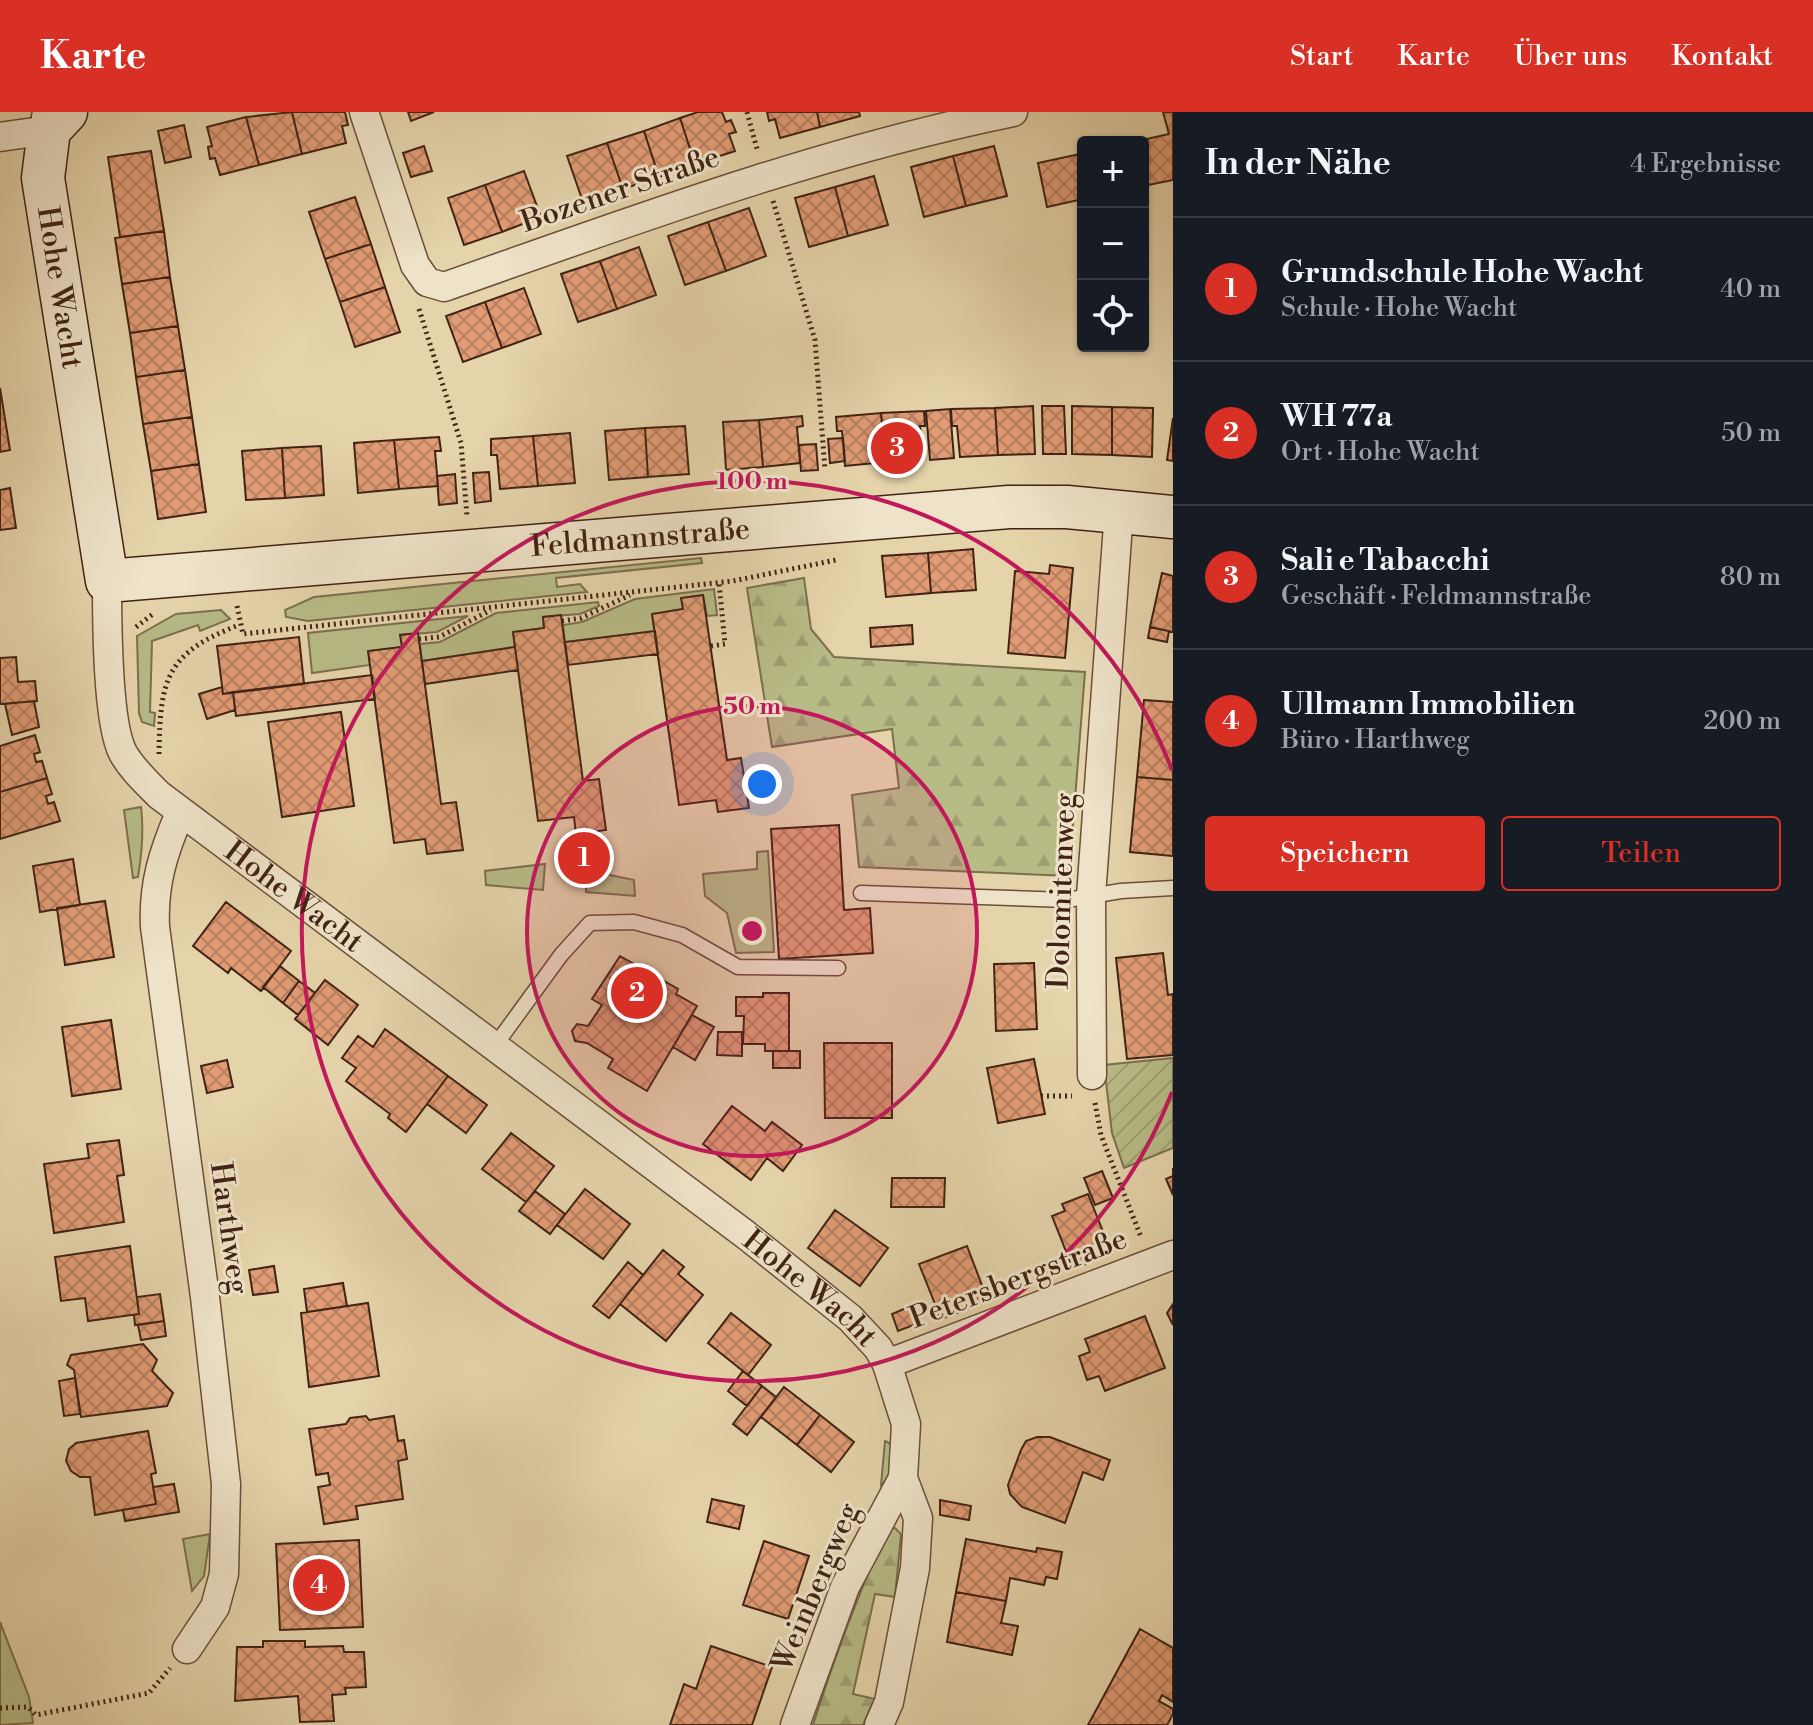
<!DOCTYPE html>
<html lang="de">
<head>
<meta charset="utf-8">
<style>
  body { margin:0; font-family:"Libre Bodoni",serif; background:#20242c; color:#f1f3f6 }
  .controls { position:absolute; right:24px; top:24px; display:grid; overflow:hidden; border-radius:8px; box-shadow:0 2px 6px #0004 }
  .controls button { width:72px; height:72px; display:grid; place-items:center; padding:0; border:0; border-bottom:2px solid #363941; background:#171b24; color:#f1f3f6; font:40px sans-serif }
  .you { position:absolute; left:762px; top:672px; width:28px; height:28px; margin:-20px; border:6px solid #fff; border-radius:50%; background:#1a73e8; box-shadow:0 0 0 12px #1a73e833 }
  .badge { display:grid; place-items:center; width:52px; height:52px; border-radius:50%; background:#d93025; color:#fff; font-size:26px; font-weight:700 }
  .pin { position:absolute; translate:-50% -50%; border:4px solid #fff; box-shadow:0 2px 8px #0006 }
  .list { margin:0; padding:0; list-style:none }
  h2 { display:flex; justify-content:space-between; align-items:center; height:104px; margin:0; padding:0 32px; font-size:34px }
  h2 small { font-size:26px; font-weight:400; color:#9ea1a6 }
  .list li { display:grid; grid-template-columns:52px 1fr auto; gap:24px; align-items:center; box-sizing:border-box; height:144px; padding:0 32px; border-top:2px solid #363941 }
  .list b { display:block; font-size:30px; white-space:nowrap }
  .list p { margin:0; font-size:26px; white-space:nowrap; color:#9ea1a6 }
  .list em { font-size:26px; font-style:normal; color:#9ea1a6 }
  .actions { display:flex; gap:16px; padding:24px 32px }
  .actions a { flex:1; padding:18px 0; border:2px solid #d93025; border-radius:8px; text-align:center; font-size:28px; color:#d93025 }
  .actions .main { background:#d93025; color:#fff }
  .icon { flex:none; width:44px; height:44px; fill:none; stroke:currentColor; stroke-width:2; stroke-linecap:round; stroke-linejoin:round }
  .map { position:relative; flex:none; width:1173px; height:1613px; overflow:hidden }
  header { display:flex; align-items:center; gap:48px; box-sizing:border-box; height:112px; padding:0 40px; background:#d93025; color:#fff }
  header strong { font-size:38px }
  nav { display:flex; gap:44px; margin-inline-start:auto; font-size:28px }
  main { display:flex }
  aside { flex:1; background:#171b24 }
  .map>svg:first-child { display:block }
  .grass { fill:#b7bb86; stroke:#7c6f4e; stroke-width:2 }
  .forest { fill:url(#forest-firs); stroke:#7c6f4e; stroke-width:2 }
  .garden { fill:url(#garden-furrows); stroke:#7c6f4e; stroke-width:2 }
  .building { fill:url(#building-cross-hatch); stroke:#412315; stroke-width:2 }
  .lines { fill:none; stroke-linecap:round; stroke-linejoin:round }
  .lane-casing { stroke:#6a4f3a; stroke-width:17 }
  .street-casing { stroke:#6a4f3a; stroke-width:31 }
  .secondary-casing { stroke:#412315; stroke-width:45 }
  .path { stroke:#412315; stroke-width:5; stroke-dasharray:2 4; stroke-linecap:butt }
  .lane { stroke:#eee2c8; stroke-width:14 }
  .street { stroke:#eee2c8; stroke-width:28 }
  .secondary { stroke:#eee2c8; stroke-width:42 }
  .ring { fill:none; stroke:#c2185b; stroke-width:4 }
  .labels { text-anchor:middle; stroke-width:6; stroke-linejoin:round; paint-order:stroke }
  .street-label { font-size:30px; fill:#412315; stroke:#eee2c8 }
  .centre { fill:#c2185b; stroke:#eee2c8; stroke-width:4 }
  .ring-label { font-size:24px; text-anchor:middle; font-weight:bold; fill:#c2185b; stroke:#eee2c8; stroke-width:6; stroke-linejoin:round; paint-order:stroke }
</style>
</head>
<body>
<header>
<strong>Karte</strong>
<nav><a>Start</a><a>Karte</a><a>Über uns</a><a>Kontakt</a></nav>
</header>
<main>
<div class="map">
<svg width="1173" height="1613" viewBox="0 0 1173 1613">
  <defs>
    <pattern id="forest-firs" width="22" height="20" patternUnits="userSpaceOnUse" patternTransform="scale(2)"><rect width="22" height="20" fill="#b7bb86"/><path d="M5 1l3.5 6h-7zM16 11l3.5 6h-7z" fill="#9fa073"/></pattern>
    <pattern id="garden-furrows" width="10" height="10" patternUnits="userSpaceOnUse" patternTransform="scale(2)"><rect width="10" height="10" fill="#b7bb86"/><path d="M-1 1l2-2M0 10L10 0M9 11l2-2" fill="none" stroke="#9fa073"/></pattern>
    <pattern id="building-cross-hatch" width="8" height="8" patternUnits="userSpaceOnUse" patternTransform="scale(2)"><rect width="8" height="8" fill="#e19c75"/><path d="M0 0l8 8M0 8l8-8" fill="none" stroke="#b87f5f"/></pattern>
  </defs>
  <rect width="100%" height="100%" fill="#e5d3aa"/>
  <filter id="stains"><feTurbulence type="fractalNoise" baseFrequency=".0025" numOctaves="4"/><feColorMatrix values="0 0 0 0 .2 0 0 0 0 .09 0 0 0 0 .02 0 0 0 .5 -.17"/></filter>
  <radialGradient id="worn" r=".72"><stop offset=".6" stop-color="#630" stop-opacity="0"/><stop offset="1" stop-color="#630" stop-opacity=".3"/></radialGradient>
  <path class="grass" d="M701 446 702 451 556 466 557 475 580 472 587 480 308 509 286 505 285 498 314 485Z
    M714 477 717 503 707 504 703 483 682 486 683 497 652 502 655 519 565 530 563 513 582 510 635 487Z
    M598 490 599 494 580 502 543 505 544 516 513 520 515 535 422 549 420 532 440 530 496 501Z
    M221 498 230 507 200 519 198 513 152 529 150 600 155 601 154 614 142 610 139 601 137 524 176 502Z
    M468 504 437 520 401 523 402 535 369 539 370 553 312 561 308 521Z
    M141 695C144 719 142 741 138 765L133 766 124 698Z
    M768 739 774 840 736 841 727 801 705 784 703 762 757 757V740Z
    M545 752 543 778 486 773 485 759Z
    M586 758 634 768 635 784 586 780Z
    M885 1329 891 1332 893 1361 881 1373Z
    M210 1422 204 1464 192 1479 183 1427Z
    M0 1510 29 1585 33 1611 0 1613Z"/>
  <path class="forest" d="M804 466 811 517 834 545 1085 560 1069 764 859 755 852 683 899 676 892 617 772 635 747 476Z
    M895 1416 901 1422 895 1485 875 1482 853 1582 875 1587 863 1613H813C834 1546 858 1482 887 1418Z"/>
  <path class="garden" d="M1173 946V1036L1124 1056 1112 1021 1104 953Z"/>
  <path class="building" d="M292 0H345L348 13 342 14 346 31 302 42Z
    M292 0 302 42 259 53 246 5Z
    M408 0H434L411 9Z
    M698 0H722L726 10 731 8 736 20 729 22 735 39 695 52 680 6Z
    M767 0H817L820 15 780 26 775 7 769 9Z
    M817 0H859L860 4 820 15Z
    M1163 0H1173V68L1143 74V30H1133L1169 22Z
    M246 5 259 53 220 63 215 46 210 47 208 35 212 34 207 15Z
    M680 6 695 52 659 65 644 19Z
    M184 13 191 45 165 51 158 19Z
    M644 19 659 65 623 77 607 31Z
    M607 31 623 77 583 90 567 44Z
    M424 34 432 59 411 65 403 41Z
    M994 34 1007 84 966 94 953 44Z
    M151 39 164 119 120 125 108 45Z
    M1080 42 1083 87 1047 95 1038 51Z
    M953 44 966 94 924 105 911 55Z
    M524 59 541 105 502 120 485 73Z
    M874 64 888 113 848 124 835 75Z
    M485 73 502 120 464 133 448 86Z
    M835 75 848 124 809 135 795 86Z
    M355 85 371 132 325 147 309 100Z
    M749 96 766 144 726 159 708 110Z
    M708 110 726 159 685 173 668 124Z
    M164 119 170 165 122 172 115 126Z
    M371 132 385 175 340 190 325 147Z
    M639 135 656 183 617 197 600 149Z
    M600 149 617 197 578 210 561 162Z
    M170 165 178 214 130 221 122 172Z
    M385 175 400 220 355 235 340 190Z
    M524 176 541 222 502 236 485 190Z
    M485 190 502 236 463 250 446 204Z
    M178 214 185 258 136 265 130 221Z
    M185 258 192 305 143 312 136 265Z
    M0 276 10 338 0 340Z
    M1033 294 1035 342 998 343 995 296Z
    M1042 294H1064L1066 342H1043Z
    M1072 294 1112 295V343L1072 342Z
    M1112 295 1153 296 1152 345 1112 343Z
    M995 296 998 343 960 345 957 314H952L951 297Z
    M950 297 954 346 930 348 926 299Z
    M924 299 925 314H920L923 348 885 350 881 301Z
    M881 301 885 350 845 354 842 319H837L836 305Z
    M802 304 803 314 797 315 800 351 763 355 759 308Z
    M192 305 199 352 151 359 143 312Z
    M1173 306V349L1167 348Z
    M759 308 763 355 726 358 723 310Z
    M685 314 689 362 648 365 645 316Z
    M645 316 648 365 609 368 605 319Z
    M570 321 575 371 538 374 533 324Z
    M533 324 538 374 500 377 497 343H491V327Z
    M439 325 441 339H435L438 374 399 377 394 328Z
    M843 326 845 349 830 351 828 327Z
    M394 328 399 377 358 381 354 331Z
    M816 332 818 358 801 359 799 333Z
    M321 334 324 383 285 386 282 336Z
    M282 336 285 386 246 388 242 339Z
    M199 352 206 400 158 407 151 359Z
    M489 360 491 389 475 391 473 361Z
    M455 362 457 391 439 393 437 364Z
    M10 376 16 416 0 418V378Z
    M973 437 976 478 931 481 928 441Z
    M928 441 931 481 886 485 882 444Z
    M1050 453 1073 456 1065 546 1008 541 1015 459 1049 462Z
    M1162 461 1173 464V520L1150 515Z
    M703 483 727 648 741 646 749 696 718 700 716 688 679 693 652 502 683 497 681 486Z
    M561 503 583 669 599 667 606 718 576 722 574 705 538 709 513 520 544 516 543 505Z
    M912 513 913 532 871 535 870 516Z
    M1150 515 1169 519 1167 530 1148 526Z
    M655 519 658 542 568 553 565 530Z
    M418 521 441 692 456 690 463 738 427 742 425 727 394 731 368 539 402 535 400 523Z
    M299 525 304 572 223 582 217 534Z
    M515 535 518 558 425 572 422 549Z
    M16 545 18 570 35 569 37 589 0 592V546Z
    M372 563 375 587 236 604 233 580Z
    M222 575 223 582 233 580 235 598 207 607 199 582Z
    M1144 588 1173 590V668L1137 665Z
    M34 589 39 615 12 623 5 592Z
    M341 600 354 694 282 705 268 610Z
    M35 623 40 640 34 642 36 650 42 649 47 666 0 680V634Z
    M1137 665 1173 668V744L1130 740Z
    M47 666 52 682 46 684 48 692 54 690 60 709 0 727V680Z
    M839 713 844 798 870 796 873 841 779 847 771 717Z
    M73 747 80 793 40 800 33 754Z
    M105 789 114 845 65 853 57 796Z
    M226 790 291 839 261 879 231 856 228 861 193 834Z
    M1163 841 1168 883 1173 882V943L1127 947 1116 846Z
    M620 844 678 877 676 882 697 894 647 979 608 956 613 947 587 931 575 929 572 919 577 912 588 914 602 893 592 887Z
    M1034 851 1037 917 996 919 994 852Z
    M280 854 299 869 283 891 263 875Z
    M325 868 358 893 328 933 295 907Z
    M299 869 315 881 298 903 283 891Z
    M763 881H789V939H765V932H743L744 904H736V885H763Z
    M692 903 714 915 695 948 673 935Z
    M111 908 121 977 72 984 62 915Z
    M385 917 448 964 406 1020 388 1006 390 1002 346 969 356 956 342 946 358 924 373 935Z
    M718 920H742V944L717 943Z
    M824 931H892V1006H825Z
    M773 939H800V956H773Z
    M1034 947 1045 1002 998 1011 987 956Z
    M227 948 233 975 207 981 201 954Z
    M448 964 487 993 466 1021 427 992Z
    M732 994 765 1019 772 1010 802 1033 783 1059 767 1046 751 1068 703 1032Z
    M511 1021 554 1054 526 1090 482 1057Z
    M119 1028 124 1063 117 1064 124 1110 54 1121 44 1052 89 1046 87 1032Z
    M1173 1056V1083L1166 1067 1173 1064Z
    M1102 1059 1113 1086 1095 1093 1084 1066Z
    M892 1066H945L944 1095H891Z
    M585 1077 630 1112 603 1147 557 1113Z
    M535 1079 565 1102 550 1122 519 1099Z
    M1088 1082 1112 1142 1073 1157 1052 1104 1065 1099 1062 1092Z
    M835 1098 888 1136 860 1174 808 1136Z
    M130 1134 139 1202 88 1209 85 1186 61 1189 55 1145Z
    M967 1134 988 1189 941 1207 919 1152Z
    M663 1138 684 1155 678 1162 703 1183 666 1229 620 1192Z
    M628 1150 643 1163 609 1206 593 1194Z
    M274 1154 278 1180 253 1183 249 1158Z
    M343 1171 347 1194 307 1200 304 1177Z
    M160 1182 164 1209 135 1213 134 1203 139 1202 137 1185Z
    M368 1191 379 1264 309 1275 301 1201Z
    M1173 1192V1213L1167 1201Z
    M906 1196 915 1199 919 1211 898 1219 892 1202Z
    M731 1201 771 1233 748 1263 708 1231Z
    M1145 1204 1165 1256 1105 1279 1099 1264 1087 1268 1079 1244 1090 1240 1085 1227Z
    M164 1209 166 1224 141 1228 138 1213Z
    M143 1232 157 1248 152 1259 173 1281 167 1294 81 1305 74 1258 67 1253 71 1243Z
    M743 1259 762 1274 747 1294 728 1279Z
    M75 1266 80 1302 64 1304 59 1269Z
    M762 1274 776 1285 747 1323 733 1312Z
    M784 1275 820 1303 797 1333 761 1305Z
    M820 1303 854 1330 831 1360 797 1333Z
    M366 1304 369 1308 394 1304 398 1329 404 1328 407 1347 398 1349 403 1387 356 1394 358 1407 324 1412 318 1375 330 1373 328 1361 316 1363 309 1317 346 1312 350 1306Z
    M148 1319 156 1361 151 1362 156 1392 95 1403 90 1365H80L71 1359 66 1349 69 1337 76 1331Z
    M1037 1325H1050L1110 1348 1103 1368 1083 1360 1065 1411 1022 1395 1010 1382 1008 1373 1021 1338 1026 1329Z
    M174 1372 179 1400 125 1409 123 1398 156 1392 153 1375Z
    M712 1387 744 1394 739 1417 707 1410Z
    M940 1388 971 1394 969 1408 940 1403Z
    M966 1427 1036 1440 1037 1436 1062 1440 1057 1467 1046 1465 1044 1473 1010 1466 1006 1489 956 1480Z
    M359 1428 363 1515 280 1518 276 1432Z
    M764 1429 809 1444 788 1507 743 1493Z
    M956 1480 1006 1489 1001 1511 1018 1514 1012 1543 947 1530Z
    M1140 1517 1173 1536V1590L1162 1583 1159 1589 1173 1597V1602L1167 1613H1088Z
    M263 1529H305V1535L343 1534 344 1540H364L366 1575 345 1576 346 1582 332 1583 334 1609 300 1610 298 1584 235 1589 237 1535H263Z
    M711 1534 772 1555 752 1613H670L684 1572 696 1577Z"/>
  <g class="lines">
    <defs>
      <path id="lane" d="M861 781 1067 788 1121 779 1173 776
        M494 935 561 843 590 811 634 810 682 823 738 855 838 856"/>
      <g id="street">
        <path d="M364 0 415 153 427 170 444 175C632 109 817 40 1013 0"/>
        <path d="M0 25 49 18 46 5"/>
        <path id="s1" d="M107 469C107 506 107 611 123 641 132 657 146 670 159 683L746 1123 850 1206 878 1236 887 1252 906 1312 903 1366 918 1406 915 1456 889 1590 879 1613"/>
        <path d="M180 701C163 741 153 772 155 815L205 1185 226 1372 224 1462 215 1495 187 1537"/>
        <path d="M1092 963 1091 784 1119 399"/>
        <path d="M887 1252 1173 1143"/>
        <path d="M795 1613 845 1475 903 1366"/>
      </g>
      <g id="secondary">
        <path id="s2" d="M66 0 49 18 43 66 107 469 1009 395H1067L1173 405"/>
      </g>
    </defs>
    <use href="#lane" class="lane-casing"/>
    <use href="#street" class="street-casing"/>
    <use href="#secondary" class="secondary-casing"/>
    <path class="path" d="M747 0 757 37
      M773 89 815 228 825 358
      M419 197 461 331 467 404
      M237 494 243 522 733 469 836 448
      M562 509 581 506 630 483
      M136 515 153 502
      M419 527 439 525 491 498
      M711 534 725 532 719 471
      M159 642C160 567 166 541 239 513
      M1041 984H1072
      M1095 991 1101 1023 1141 1125
      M0 1596 28 1595 36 1603 149 1581 170 1556"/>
    <use href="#lane" class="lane"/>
    <use href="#street" class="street"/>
    <use href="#secondary" class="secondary"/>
  </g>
  <circle cx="752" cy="819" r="225" fill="#c2185b" fill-opacity=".12"/>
  <g class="ring">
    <circle cx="752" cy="819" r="225"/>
    <path d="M1172 980A450 450 0 1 1 1172 658"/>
  </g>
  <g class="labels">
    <g class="street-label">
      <text transform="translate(620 77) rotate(-19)" y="10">Bozener Straße</text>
      <text dy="10" stroke="none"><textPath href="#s2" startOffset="184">Hohe Wacht</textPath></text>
      <text dy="10" stroke="none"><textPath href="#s2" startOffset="1016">Feldmannstraße</textPath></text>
      <text transform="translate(1061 779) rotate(-88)" y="10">Dolomitenweg</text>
      <text dy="10" stroke="none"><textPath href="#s1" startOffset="398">Hohe Wacht</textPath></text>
      <text transform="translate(230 1116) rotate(82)" y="10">Harthweg</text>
      <text transform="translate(1018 1166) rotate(-21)" y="10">Petersbergstraße</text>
      <text dy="10" stroke="none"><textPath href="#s1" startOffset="1046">Hohe Wacht</textPath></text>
      <text transform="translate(815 1475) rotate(-67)" y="10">Weinbergweg</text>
    </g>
  </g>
  <circle cx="752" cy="819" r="12" class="centre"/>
  <g class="ring-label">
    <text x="752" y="377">100 m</text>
    <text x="752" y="602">50 m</text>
  </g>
  <rect width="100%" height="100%" filter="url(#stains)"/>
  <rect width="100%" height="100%" fill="url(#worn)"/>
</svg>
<div class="controls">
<button>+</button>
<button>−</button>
<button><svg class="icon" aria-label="locate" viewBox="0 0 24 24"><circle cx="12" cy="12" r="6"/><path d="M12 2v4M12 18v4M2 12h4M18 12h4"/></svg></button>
</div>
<div class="you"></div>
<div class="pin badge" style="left:584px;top:746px">1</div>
<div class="pin badge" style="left:637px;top:881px">2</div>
<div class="pin badge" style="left:897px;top:336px">3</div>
<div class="pin badge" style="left:319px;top:1473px">4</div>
</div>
<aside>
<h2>In der Nähe<small>4 Ergebnisse</small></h2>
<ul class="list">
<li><span class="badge">1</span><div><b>Grundschule Hohe Wacht</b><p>Schule · Hohe Wacht</p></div><em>40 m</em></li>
<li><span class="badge">2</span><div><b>WH 77a</b><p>Ort · Hohe Wacht</p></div><em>50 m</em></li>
<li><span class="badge">3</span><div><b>Sali e Tabacchi</b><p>Geschäft · Feldmannstraße</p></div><em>80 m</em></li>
<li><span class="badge">4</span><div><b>Ullmann Immobilien</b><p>Büro · Harthweg</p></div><em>200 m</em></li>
</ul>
<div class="actions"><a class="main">Speichern</a><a>Teilen</a></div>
</aside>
</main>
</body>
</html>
